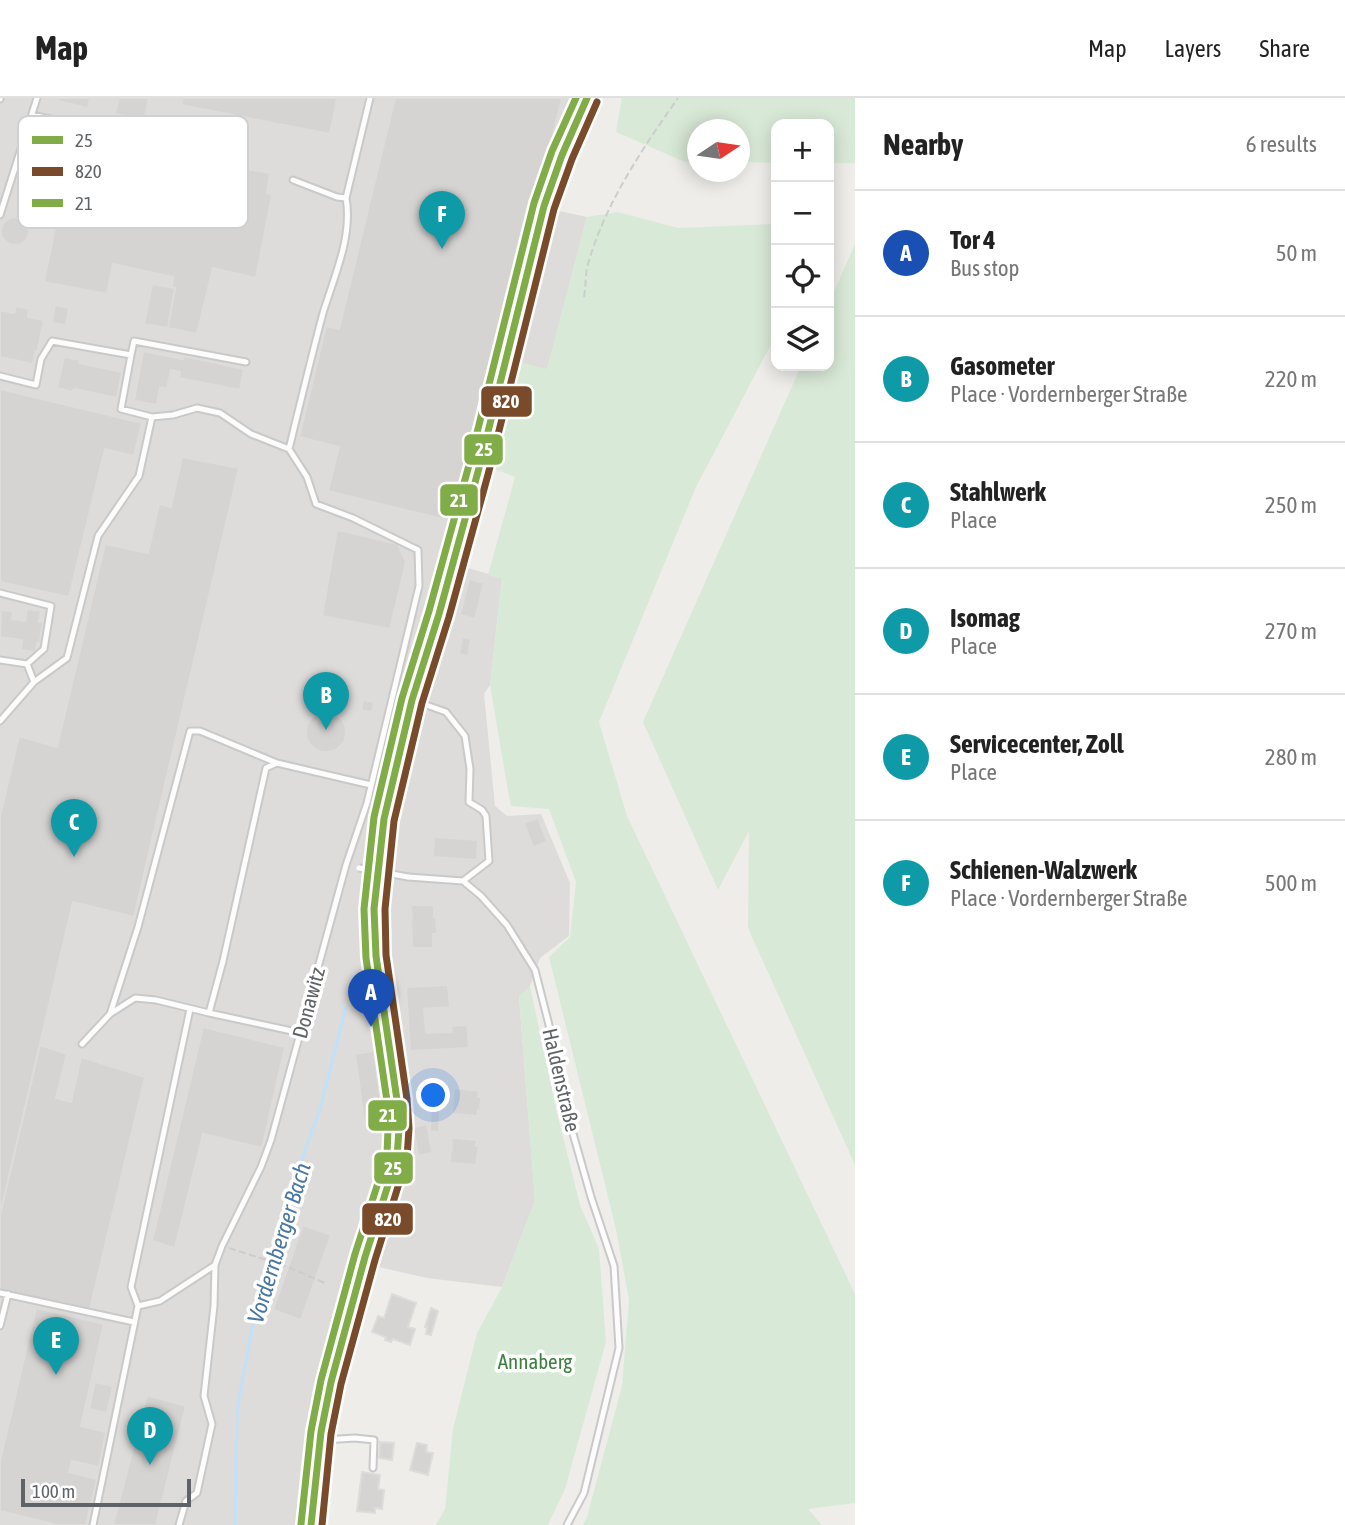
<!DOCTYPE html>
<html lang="en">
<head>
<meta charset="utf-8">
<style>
  body { margin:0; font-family:"Asap Condensed",sans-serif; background:#f2f2f2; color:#222 }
  .controls { position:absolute; right:21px; top:21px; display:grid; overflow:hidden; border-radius:14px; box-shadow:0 4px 18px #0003 }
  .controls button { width:63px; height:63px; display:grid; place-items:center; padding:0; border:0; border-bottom:2px solid #e0e0e0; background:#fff; color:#222; font:35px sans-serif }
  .compass { position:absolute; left:687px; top:21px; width:63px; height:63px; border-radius:50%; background:#fff; box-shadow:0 4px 18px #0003; rotate:77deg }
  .scale { position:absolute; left:21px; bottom:18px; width:170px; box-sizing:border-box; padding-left:7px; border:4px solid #5f6367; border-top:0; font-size:19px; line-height:24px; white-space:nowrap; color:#5f6367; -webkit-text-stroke:5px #fff; paint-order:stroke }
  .you { position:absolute; left:434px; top:998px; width:24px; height:24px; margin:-18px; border:5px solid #fff; border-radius:50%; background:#1a73e8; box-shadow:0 0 0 10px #1a73e833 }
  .badge { display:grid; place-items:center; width:46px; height:46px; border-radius:50%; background:#b45309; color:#fff; font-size:23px; font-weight:700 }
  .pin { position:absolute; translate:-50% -58px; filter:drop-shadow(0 2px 4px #0008) }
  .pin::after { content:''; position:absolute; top:37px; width:24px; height:21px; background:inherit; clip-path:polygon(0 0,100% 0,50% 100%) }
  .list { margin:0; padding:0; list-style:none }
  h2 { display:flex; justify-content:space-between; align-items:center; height:91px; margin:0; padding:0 28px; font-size:30px }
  h2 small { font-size:23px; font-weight:400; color:#767676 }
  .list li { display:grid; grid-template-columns:46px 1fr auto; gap:21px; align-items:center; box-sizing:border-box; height:126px; padding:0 28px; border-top:2px solid #e0e0e0 }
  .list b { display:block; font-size:26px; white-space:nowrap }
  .list p { margin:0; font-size:23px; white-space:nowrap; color:#767676 }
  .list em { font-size:23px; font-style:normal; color:#767676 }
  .icon { flex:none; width:38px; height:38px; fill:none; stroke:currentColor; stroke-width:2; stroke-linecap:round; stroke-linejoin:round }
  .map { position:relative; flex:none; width:855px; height:1427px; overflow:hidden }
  header { display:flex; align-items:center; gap:42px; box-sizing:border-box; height:98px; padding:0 35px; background:#fff; border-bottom:2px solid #e0e0e0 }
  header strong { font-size:33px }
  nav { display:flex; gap:38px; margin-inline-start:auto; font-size:24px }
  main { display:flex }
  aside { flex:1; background:#fff }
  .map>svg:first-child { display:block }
  .industrial { fill:#dedcda }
  .green { fill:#d9e9d7 }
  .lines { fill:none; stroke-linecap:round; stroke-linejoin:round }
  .stream { stroke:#c3e0f4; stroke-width:3.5 }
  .building { fill:#d5d4d3; stroke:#dedcda; stroke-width:2 }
  .service-casing { stroke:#c9c9c9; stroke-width:9 }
  .primary-casing { stroke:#d4ccba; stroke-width:21 }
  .path { stroke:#cacecc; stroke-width:2; stroke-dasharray:7 3.5; stroke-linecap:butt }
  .service { stroke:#fcfcfc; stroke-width:5 }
  .primary { stroke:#f3f1ea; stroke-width:18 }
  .service-bridge-casing { stroke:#c9c9c9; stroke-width:9; stroke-linecap:butt }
  .service-bridge { stroke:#fcfcfc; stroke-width:5 }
  .bus-1-casing { stroke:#fff; stroke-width:12 }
  .bus-2-casing { stroke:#fff; stroke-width:12 }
  .bus-3-casing { stroke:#fff; stroke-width:12 }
  .bus-1 { stroke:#80ad48; stroke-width:7 }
  .bus-2 { stroke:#7a4b2a; stroke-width:7 }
  .bus-3 { stroke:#80ad48; stroke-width:7 }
  .labels { text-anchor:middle; stroke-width:7; stroke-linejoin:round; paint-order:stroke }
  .street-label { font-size:21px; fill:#5f6367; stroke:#fff }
  .park-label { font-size:21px; fill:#3c813d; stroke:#fff }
  .water-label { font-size:23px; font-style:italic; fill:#4977a2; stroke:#fff }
  .key { fill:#fff; stroke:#cfd0d1; stroke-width:2 }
  .key-label { font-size:19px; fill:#5f6367 }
  .line-badge { stroke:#fff; stroke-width:2.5 }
  .badge-label { font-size:19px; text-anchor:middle; font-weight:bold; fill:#fff }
</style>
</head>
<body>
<header>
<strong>Map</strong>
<nav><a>Map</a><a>Layers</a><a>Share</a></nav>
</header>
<main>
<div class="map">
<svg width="855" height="1427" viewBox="0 0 855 1427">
  <rect width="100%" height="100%" fill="#eeedea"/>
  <path class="industrial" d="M0 0H579L448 464 502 480 490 587 484 596 495 708 507 718 541 716 570 785 569 838 540 860 530 888 519 899 535 1103 502 1189 427 1180 352 1163 313 1322 300 1427H0Z
    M550 111 587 119 547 272 514 263Z"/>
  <path class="green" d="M622 0H855V65H829V26H776V65L740 64V32H698L697 64H685L616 34Z
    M618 114 678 130 776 126V237L696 389 599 624 627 718 855 1196V1405L808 1411 822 1427H583L587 1419 622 1288 629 1202 617 1136 601 1070 549 859 570 839 576 784 549 711 511 708 508 693 490 587 502 481 488 477 515 379 490 369 514 263 547 271 587 119Z
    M855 146V1067L748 830 749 733 718 792 643 624 801 268H829V205Z
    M530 888 557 1015 580 1107 599 1151 606 1244 565 1391 548 1427H436L445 1411 453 1331 477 1235 502 1189 535 1103 519 898Z"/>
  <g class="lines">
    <path class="stream" d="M235 1427 237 1313 258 1197 291 1092 320 1011 346 909"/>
  </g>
  <path class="building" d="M59 0H90L88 10 58 3Z
    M119 0H149L144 22 115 16Z
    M183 0H337L330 36 181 7Z
    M395 0H562L459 425 328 393 339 349 299 339 326 228 339 231Z
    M73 40 134 53 133 63 145 65 144 74 240 90 246 71 270 75 267 95 272 97 256 180 213 170 197 236 168 230 175 190H172L173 179 113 166 107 196 44 184Z
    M1 133a14 14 0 1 1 28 0a14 14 0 1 1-28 0Z
    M152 186 175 190 168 230 144 226Z
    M55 207 69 210 66 227 52 225Z
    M16 208 29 211 28 219 44 222 37 255 35 254 33 266 0 259V212L14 215Z
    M143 253 183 261V258L244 271 240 292 179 280 180 274 171 272 167 291 160 289 157 307 134 303Z
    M64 259 80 262 79 265 122 274 117 300 74 291 73 294 57 290Z
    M0 291 142 325 134 358 105 351 69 499 0 484Z
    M182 359 239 370 134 819 73 804 0 1117V713L1 714 19 638 57 649 105 446 148 455 159 406 171 409Z
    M337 432 398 446 406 464 390 531 322 518Z
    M469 481 484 485 475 521 460 517Z
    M27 511 41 513 39 524H43L40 545H37L36 554 21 552 22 542 0 539 1 512 13 513 12 521 25 523Z
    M462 539 471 541 468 558 459 556Z
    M363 602 374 604 372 614 361 612Z
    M306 634a20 20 0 1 1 40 0a20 20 0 1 1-40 0Z
    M538 720 547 744 533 749 524 725Z
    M434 739 478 742 477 762 433 759Z
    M411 807H434V819H436L437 836H433V850H412Z
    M448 887 450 909 424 911 426 935 452 934 451 928 467 927 469 950 410 953 406 889Z
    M203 929 285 949 262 1050 203 1036 175 1150 152 1143Z
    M40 947 67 956 56 1000 71 1004 81 959 145 979 90 1211 0 1192V1117Z
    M374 953 382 1016H377L379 1028 365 1030 355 956Z
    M432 980H441L439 1034 430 1033Z
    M454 990 479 993 478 999H481L480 1013 478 1012 477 1018 452 1016Z
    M427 1026 432 1055 418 1058 413 1029Z
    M452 1040 477 1042 476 1048H479L476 1067 450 1065Z
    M303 1127 331 1137 301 1222 273 1212Z
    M392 1196 416 1205 408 1229 415 1231 410 1247 393 1241 391 1244 385 1242 386 1239 372 1234 378 1218 384 1220Z
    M36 1210 104 1226 81 1328 106 1334 99 1369 72 1363 69 1374 97 1381 86 1427H58L0 1413V1363Z
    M431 1210 438 1213 431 1237 426 1236 427 1229H425Z
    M95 1284 113 1288 107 1315 89 1311Z
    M147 1297 186 1308 156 1427H113Z
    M380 1344 394 1345 392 1362 379 1360Z
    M417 1345 427 1347 426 1354 433 1355 428 1377 410 1372Z
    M362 1374 380 1377 378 1391 384 1392 382 1411 375 1410V1415L357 1413Z"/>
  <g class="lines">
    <defs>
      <path id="service" d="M0 1V0
        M32 17 127 38
        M293 82 337 99 346 100
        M0 117 37 0
        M131 257 134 243 246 264
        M0 278 36 287 41 261 52 243 131 257 121 311 152 319 173 317 197 310 220 315 251 336 289 351 307 379 316 406 353 420 418 452 419 488 367 705 346 767 271 1042 261 1069 222 1148 215 1167 214 1208 204 1298 212 1326 197 1395 186 1403 179 1427
        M289 351C300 306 311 260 323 215 334 179 353 138 346 100L370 0
        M0 495 51 508 44 551 27 566 0 562
        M27 566 34 584
        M415 603 446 614 465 638 470 671 469 704 482 712 486 718 489 763 463 783
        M0 623 34 584 67 560 98 438 139 378 152 319
        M408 779 463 783
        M463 783 481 798 507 827 535 872 549 927 566 1011 591 1099 614 1168 619 1250 584 1395 567 1427
        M110 916 138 829 190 633H200L277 665
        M301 935 209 915 223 863 266 670 277 665 371 687
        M82 946 110 916 135 900 156 902 209 915
        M0 1195 134 1224
        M138 1208 131 1189 190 911
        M0 1228 8 1196
        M323 1342 355 1340 374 1342 373 1370
        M93 1427 138 1208 160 1203 215 1167"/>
      <path id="primary" d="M311 1427 321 1334 331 1284 365 1159 397 1059 399 1031 397 1002 376 858 374 811 384 721 412 602 439 516 479 370 544 108 562 57 587 0"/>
    </defs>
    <use href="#service" class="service-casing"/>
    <use href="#primary" class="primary-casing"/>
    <path class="path" d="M584 199C586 188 585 176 588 166 605 106 642 51 678 0
      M229 1150 288 1169 327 1186"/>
    <use href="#service" class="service"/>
    <use href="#primary" class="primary"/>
    <defs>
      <path id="service-bridge" d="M359 770 408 779"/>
    </defs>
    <use href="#service-bridge" class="service-bridge-casing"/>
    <use href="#service-bridge" class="service-bridge"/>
    <defs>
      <path id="bus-1" d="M311 1427 321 1334 331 1284 365 1159 397 1059 399 1031 397 1002 376 858 374 811 384 721 412 602 439 516 479 370 544 108 562 57 587 0"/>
      <path id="bus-2" d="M322 1427 331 1336 341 1286 375 1162 407 1060 409 1030 407 1001 386 857 385 811 394 723 422 605 449 519 489 373 554 111 572 61 597 4"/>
      <path id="bus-3" d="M301 1426 311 1333 321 1282 355 1156 387 1057 388 1031 387 1003 366 860 364 811 374 719 402 600 429 513 469 367 534 105 552 53 576 0"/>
    </defs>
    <use href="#bus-1" class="bus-1-casing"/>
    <use href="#bus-2" class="bus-2-casing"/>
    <use href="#bus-3" class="bus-3-casing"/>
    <use href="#bus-1" class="bus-1"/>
    <use href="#bus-2" class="bus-2"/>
    <use href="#bus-3" class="bus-3"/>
  </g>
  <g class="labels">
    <g class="street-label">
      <text transform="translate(309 905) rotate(-75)" y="7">Donawitz</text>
      <text transform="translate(561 982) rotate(77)" y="7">Haldenstraße</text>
    </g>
    <g class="park-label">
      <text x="535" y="1271">Annaberg</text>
    </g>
    <g class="water-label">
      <text transform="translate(279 1145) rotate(-73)" y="8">Vordernberger Bach</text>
    </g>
  </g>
  <rect x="18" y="18" width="230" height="112" rx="10" class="key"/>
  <rect x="32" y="38" width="31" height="8" fill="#80ad48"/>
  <rect x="32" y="69" width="31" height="9" fill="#7a4b2a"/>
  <rect x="32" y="101" width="31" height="8" fill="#80ad48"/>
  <g class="key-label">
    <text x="75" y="49">25</text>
    <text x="75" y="80">820</text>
    <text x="75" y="112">21</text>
  </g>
  <g class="line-badge">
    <rect x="480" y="287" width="53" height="33" rx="7" fill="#7a4b2a"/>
    <rect x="463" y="335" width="41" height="33" rx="7" fill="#80ad48"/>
    <rect x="439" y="385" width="40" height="34" rx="7" fill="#80ad48"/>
    <rect x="367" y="1001" width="41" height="33" rx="7" fill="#80ad48"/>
    <rect x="373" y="1053" width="41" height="34" rx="7" fill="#80ad48"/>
    <rect x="361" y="1104" width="53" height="34" rx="7" fill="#7a4b2a"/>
  </g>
  <g class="badge-label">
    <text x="506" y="310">820</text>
    <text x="484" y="358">25</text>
    <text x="459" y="409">21</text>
    <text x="388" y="1024">21</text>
    <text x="393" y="1077">25</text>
    <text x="388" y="1128">820</text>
  </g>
</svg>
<div class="controls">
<button>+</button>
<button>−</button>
<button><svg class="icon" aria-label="locate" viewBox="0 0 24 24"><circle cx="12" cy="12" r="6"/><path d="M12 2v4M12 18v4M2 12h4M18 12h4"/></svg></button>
<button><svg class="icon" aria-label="layers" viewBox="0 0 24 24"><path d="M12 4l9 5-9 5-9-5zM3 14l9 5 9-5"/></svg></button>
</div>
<svg class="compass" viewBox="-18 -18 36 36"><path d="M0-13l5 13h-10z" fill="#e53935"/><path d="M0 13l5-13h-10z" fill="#767676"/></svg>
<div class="scale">100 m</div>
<div class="you"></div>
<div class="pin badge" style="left:371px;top:929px;background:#1a4fb4">A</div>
<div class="pin badge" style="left:326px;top:632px;background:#0f9aa8">B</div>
<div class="pin badge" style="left:74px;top:759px;background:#0f9aa8">C</div>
<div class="pin badge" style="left:150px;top:1367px;background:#0f9aa8">D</div>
<div class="pin badge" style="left:56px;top:1277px;background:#0f9aa8">E</div>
<div class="pin badge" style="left:442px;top:151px;background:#0f9aa8">F</div>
</div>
<aside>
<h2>Nearby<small>6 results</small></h2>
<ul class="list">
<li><span class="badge" style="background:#1a4fb4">A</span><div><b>Tor 4</b><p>Bus stop</p></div><em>50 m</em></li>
<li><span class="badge" style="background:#0f9aa8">B</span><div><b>Gasometer</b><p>Place · Vordernberger Straße</p></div><em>220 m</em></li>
<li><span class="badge" style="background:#0f9aa8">C</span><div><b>Stahlwerk</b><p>Place</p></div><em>250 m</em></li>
<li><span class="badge" style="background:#0f9aa8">D</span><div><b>Isomag</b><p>Place</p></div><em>270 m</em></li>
<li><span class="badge" style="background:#0f9aa8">E</span><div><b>Servicecenter, Zoll</b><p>Place</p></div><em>280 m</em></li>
<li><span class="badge" style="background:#0f9aa8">F</span><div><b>Schienen-Walzwerk</b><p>Place · Vordernberger Straße</p></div><em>500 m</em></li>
</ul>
</aside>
</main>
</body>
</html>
